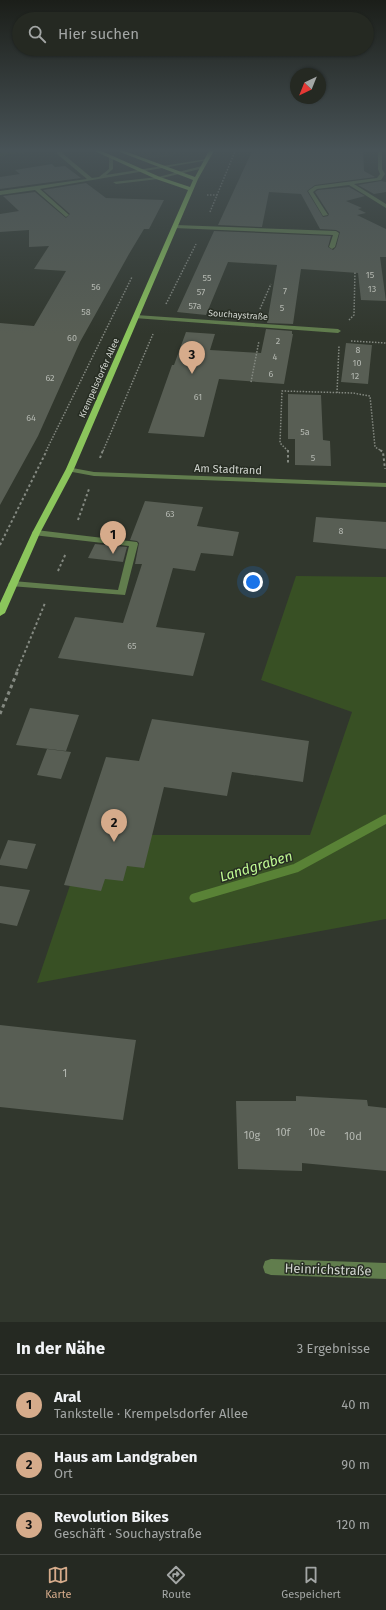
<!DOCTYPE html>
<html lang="de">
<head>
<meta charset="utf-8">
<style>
  body { margin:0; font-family:"Fira Sans",sans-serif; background:#2d312a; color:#f1f3f6 }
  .compass { position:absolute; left:290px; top:68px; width:36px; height:36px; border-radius:50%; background:#252922; box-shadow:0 1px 3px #0004; rotate:223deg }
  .you { position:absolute; left:253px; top:582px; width:14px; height:14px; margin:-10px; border:3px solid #fff; border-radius:50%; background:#1a73e8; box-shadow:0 0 0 6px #1a73e833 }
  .badge { display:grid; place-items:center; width:26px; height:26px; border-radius:50%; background:#d6ab8b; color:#111; font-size:13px; font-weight:700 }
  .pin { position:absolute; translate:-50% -33px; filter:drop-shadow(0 1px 2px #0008) }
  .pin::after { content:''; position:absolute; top:21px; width:14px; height:12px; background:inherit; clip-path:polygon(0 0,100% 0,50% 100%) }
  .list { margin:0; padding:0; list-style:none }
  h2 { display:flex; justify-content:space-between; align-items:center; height:52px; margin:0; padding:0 16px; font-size:17px }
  h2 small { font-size:13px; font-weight:400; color:#a3a6a5 }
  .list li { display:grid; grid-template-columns:26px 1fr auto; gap:12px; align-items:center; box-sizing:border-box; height:60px; padding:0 16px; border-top:1px solid #424540 }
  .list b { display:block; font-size:15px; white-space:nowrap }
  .list p { margin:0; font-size:13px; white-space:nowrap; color:#a3a6a5 }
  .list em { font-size:13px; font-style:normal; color:#a3a6a5 }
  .icon { flex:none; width:22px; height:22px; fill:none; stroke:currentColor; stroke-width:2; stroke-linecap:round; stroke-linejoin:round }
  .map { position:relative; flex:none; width:386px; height:1322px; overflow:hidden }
  .search { position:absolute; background:#252922; box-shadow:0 1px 3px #0004; left:12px; right:12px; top:12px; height:44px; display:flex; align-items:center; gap:10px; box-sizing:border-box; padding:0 14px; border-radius:22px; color:#a3a6a5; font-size:15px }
  .sheet { height:232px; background:#252922 }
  nav { display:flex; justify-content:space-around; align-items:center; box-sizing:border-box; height:56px; border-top:1px solid #424540; background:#252922; font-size:11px; color:#a3a6a5 }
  nav a { display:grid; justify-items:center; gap:2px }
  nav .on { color:#d6ab8b }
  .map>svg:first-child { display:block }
  .built { fill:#394233 }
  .green { fill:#385024 }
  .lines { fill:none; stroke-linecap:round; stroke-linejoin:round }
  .stream { stroke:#598236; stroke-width:9 }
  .building { fill:#585e54 }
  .path-far2 { stroke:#848981; stroke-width:1.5; stroke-dasharray:1.5 1.5; stroke-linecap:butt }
  .path-far1 { stroke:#848981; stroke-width:2; stroke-dasharray:2.5 2.5; stroke-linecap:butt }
  .path { stroke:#848981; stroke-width:3; stroke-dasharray:3.5 3.5; stroke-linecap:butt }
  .minor { fill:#617d4d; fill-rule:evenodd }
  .major { fill:#8bc55c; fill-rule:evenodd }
  .labels { text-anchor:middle; stroke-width:3; stroke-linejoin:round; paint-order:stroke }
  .number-label { font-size:9px; fill:#b4b8b1 }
  .far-street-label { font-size:9px; fill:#d2d6d0; stroke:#272d23 }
  .street-label { font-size:11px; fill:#d2d6d0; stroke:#272d23 }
  .near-number-label { font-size:11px; fill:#b4b8b1 }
  .near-street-label { font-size:13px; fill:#d2d6d0; stroke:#272d23 }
  .near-water-label { font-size:14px; font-style:italic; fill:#bef891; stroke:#272d23 }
</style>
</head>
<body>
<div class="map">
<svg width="386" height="1322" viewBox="0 0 386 1322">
  <rect width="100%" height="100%" fill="#31372d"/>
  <path class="built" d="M126 149H183L180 154 158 158H146Z"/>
  <path class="green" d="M0 149H48L0 156Z
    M296 576 386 577V919L37 983 87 835H310L352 712 261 680Z"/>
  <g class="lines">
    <path class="stream" d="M194 898 296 868 386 819"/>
  </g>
  <path class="building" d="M253 149H363L364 171 375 177 315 185 307 191 323 217 328 216 329 214 315 192 318 190 349 187 365 196 346 201 362 208 358 209 366 213 357 215 386 229V257H380L386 301 361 300 358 273 301 269 293 324 267 323 277 265 228 262 206 315 177 312 214 231 331 236 328 247 333 250 336 247 340 232 336 230 320 229 301 194 269 192 262 227 218 225Z
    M52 164 55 167 65 166 81 178 0 189V177L20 174 15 170Z
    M381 181 386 182V192L374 194 358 185Z
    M86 183 106 198 164 200 149 229H144L129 254 80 342 38 436 0 505V323L34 326 66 271 34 269 49 246 29 247V230L0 232V214L19 211 3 196 35 192 66 218 70 214 43 190Z
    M266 329 292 331V334H293L284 384 219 379 204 437 148 433 172 365H174L186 332 215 334 210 350 261 353Z
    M346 343 372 345 368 384 341 382Z
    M288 394 321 395 323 440 330 441 331 466 295 465V439H288Z
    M145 501 203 507 197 526 239 532 233 556 201 553 195 571 173 568 156 627 205 633 193 676 58 658 75 617 123 623 142 564H135L139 543 137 541 130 540Z
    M316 517 386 522V549L313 542Z
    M95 544 127 547 123 562 88 558Z
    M30 708 79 715 66 751 16 745Z
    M152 719 309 741 303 782 232 772 227 796 164 787 144 868 127 866 123 881 105 879 101 891 64 885 106 757 139 761Z
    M47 749 71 752 61 779 37 775Z
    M8 840 36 844 27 869 0 865V860Z
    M0 886 30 890 17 926 0 923Z
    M0 1025 136 1040 123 1120 0 1107Z
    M296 1096 367 1100 368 1106 386 1108V1171L302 1163V1171L238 1169 236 1101H296Z"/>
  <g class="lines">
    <path class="path-far2" d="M207 195H217
      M210 212 236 149
      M166 304 196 244
      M260 309 271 284
      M349 320 354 315 355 271
      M351 341 386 343
      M251 382 259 341
      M337 393 339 346
      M46 451 132 277
      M103 451 153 334
      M288 451 280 443 282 391 353 393 370 396 375 447 382 451"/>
    <path class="path-far1" d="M288 450V465
      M380 450 383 452 385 469
      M100 458 103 450
      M78 520 89 489
      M0 545 47 450
      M58 571 66 553
      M17 671 45 603"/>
    <path class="path" d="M0 714 18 670"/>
    <path class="minor" d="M61 149H67L62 153 92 178 99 177 109 169V158L111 157 113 158V169L106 175 207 159 209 160 40 189 68 214 69 215 66 217 35 190 0 195V191L87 179 57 154V152Z
      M378 149H382V169L385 174 381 180 354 184 386 204V208L349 185 317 189 313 192 328 215 323 216 308 191 315 186 377 178 380 174 378 169Z
      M202 166 204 168 158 179 116 184 113 182 158 177Z
      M176 225 336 231 339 233 335 247 332 249 329 247 333 235 174 228V226Z
      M136 315 338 329 341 331 338 333 134 318V316Z
      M67 467 94 472 386 483V487L94 476 67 471Z
      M36 530 137 542 138 544 125 595 10 586 8 584 13 581 118 590 129 546 33 535 32 533 33 531Z
      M271 1259 386 1263V1279L271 1275 265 1273 263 1267 265 1261Z"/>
    <path class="major" d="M90 149H97L160 177 190 187 193 180 112 149H119L195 177 210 149H215L198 179 74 469 40 533 5 613 0 616V603L32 533 66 469 188 190 156 179Z"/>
  </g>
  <linearGradient id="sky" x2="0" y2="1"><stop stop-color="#1b1e19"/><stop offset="0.45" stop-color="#485357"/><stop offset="1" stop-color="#485357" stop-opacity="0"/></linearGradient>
  <rect width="386" height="334" fill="url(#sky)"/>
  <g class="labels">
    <g class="number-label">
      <text x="370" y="278">15</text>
      <text x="207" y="281">55</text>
      <text x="96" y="290">56</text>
      <text x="372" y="292">13</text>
      <text x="285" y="294">7</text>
      <text x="201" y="295">57</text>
      <text x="195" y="309">57a</text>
      <text x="282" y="311">5</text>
      <text x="86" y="315">58</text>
      <text x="72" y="341">60</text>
      <text x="278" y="344">2</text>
      <text x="358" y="353">8</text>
      <text x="275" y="360">4</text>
      <text x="357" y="366">10</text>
      <text x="271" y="377">6</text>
      <text x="355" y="379">12</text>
      <text x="50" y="381">62</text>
      <text x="198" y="400">61</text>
      <text x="31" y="421">64</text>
      <text x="305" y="435">5a</text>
      <text x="313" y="461">5</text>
      <text x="170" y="517">63</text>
      <text x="341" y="534">8</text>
      <text x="132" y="649">65</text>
    </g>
    <g class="far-street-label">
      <text transform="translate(238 315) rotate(4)" y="3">Souchaystraße</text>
      <text transform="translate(99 378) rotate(-66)" y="3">Krempelsdorfer Allee</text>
    </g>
    <g class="street-label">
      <text transform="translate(228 469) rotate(2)" y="4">Am Stadtrand</text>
    </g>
    <g class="near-number-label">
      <text x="65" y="1077">1</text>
      <text x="283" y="1136">10f</text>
      <text x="317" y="1136">10e</text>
      <text x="252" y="1139">10g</text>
      <text x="353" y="1140">10d</text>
    </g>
    <g class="near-street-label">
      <text transform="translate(328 1269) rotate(2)" y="5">Heinrichstraße</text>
    </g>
    <g class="near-water-label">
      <text transform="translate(256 866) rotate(-17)" y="5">Landgraben</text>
    </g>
  </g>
</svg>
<svg class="compass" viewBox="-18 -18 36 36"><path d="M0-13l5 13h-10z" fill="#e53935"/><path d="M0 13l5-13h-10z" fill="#a3a6a5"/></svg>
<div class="you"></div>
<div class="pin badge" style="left:113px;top:554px">1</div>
<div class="pin badge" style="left:114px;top:842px">2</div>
<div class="pin badge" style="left:192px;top:374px">3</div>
<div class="search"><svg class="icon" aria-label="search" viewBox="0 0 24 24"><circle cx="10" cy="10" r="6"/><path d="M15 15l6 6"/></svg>Hier suchen</div>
</div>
<section class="sheet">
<h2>In der Nähe<small>3 Ergebnisse</small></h2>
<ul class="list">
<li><span class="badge">1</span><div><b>Aral</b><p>Tankstelle · Krempelsdorfer Allee</p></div><em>40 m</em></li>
<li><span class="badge">2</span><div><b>Haus am Landgraben</b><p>Ort</p></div><em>90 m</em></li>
<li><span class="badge">3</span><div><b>Revolution Bikes</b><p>Geschäft · Souchaystraße</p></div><em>120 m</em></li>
</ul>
</section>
<nav>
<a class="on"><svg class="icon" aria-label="map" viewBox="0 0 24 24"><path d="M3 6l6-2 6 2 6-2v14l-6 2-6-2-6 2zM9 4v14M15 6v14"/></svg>Karte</a>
<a><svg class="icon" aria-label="directions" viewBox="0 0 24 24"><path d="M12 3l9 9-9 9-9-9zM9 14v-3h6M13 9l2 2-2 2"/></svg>Route</a>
<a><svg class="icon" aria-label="saved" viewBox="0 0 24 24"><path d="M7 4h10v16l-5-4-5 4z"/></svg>Gespeichert</a>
</nav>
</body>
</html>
